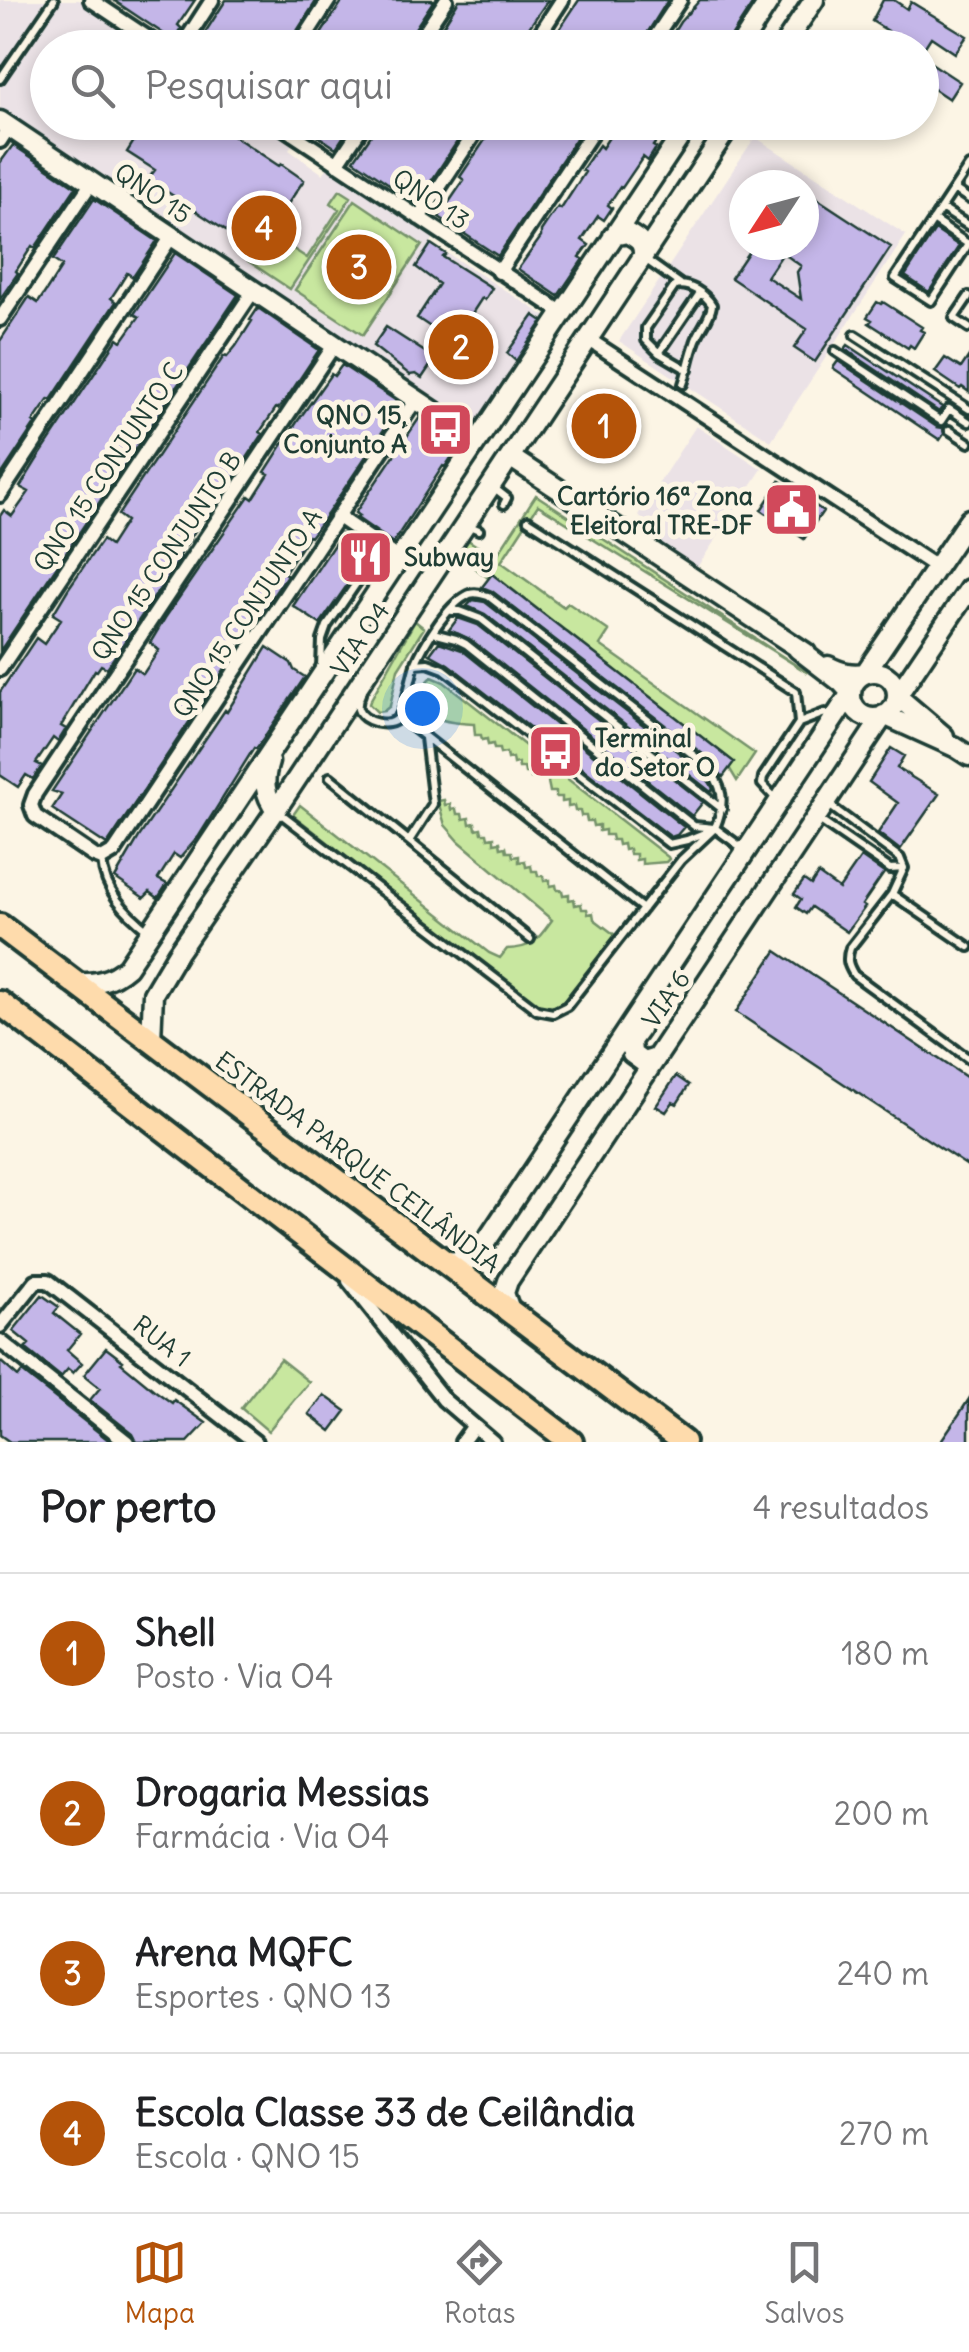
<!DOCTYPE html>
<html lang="pt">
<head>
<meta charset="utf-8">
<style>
  body { margin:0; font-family:Delius,sans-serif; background:#f6f6f6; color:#202124 }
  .compass { position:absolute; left:729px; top:170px; width:90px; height:90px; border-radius:50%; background:#fff; box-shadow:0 5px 15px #0003; rotate:234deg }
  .you { position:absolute; left:422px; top:708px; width:35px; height:35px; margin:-25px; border:8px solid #fff; border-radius:50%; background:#1a73e8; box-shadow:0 0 0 15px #1a73e833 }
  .badge { display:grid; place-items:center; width:65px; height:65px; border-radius:50%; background:#b45309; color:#fff; font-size:32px; font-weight:700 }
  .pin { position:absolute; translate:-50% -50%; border:5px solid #fff; box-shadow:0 2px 10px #0006 }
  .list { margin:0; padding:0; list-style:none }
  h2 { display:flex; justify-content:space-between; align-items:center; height:130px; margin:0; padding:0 40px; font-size:42px }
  h2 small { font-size:32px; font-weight:400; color:#757577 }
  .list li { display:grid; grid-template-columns:65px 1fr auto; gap:30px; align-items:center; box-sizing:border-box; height:160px; padding:0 40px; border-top:2px solid #e0e0e0 }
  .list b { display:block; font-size:38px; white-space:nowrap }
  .list p { margin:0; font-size:32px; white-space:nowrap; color:#757577 }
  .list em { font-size:32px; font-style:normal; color:#757577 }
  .icon { flex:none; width:55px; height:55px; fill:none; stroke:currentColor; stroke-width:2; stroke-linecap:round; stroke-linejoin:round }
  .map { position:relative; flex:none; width:969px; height:1442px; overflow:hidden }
  .search { position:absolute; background:#fff; box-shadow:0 5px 15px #0003; left:30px; right:30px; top:30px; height:110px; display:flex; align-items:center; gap:25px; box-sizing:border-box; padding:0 35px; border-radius:55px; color:#757577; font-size:38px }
  .sheet { height:770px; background:#fff }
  nav { display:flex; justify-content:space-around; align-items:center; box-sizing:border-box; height:140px; border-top:2px solid #e0e0e0; background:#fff; font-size:28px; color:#757577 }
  nav a { display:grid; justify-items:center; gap:5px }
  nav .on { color:#b45309 }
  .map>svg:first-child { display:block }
  .built { fill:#ebe2e6; fill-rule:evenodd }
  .green { fill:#c8e79f; stroke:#74926a; stroke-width:2.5 }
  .building { fill:#c4b6e8; stroke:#1f3d34; stroke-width:2.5; fill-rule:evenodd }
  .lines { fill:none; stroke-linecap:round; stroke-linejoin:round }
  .lane-casing { stroke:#1f3d34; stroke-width:14 }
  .street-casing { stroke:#1f3d34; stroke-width:20 }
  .secondary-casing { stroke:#1f3d34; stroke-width:25 }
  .highway-casing { stroke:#1f3d34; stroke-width:30 }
  .lane { stroke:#fcf5e5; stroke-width:6 }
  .street { stroke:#fcf5e5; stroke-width:12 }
  .secondary { stroke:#fcf5e5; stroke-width:18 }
  .highway { stroke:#fedbac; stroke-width:22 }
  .labels { text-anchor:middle; stroke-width:10; stroke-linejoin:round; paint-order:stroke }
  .street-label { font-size:25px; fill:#1f3d34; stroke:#fcf5e5 }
  .poi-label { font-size:25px; font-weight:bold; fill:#1f3d34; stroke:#fcf5e5; text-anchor:end }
</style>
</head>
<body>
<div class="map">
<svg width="969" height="1442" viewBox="0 0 969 1442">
  <rect width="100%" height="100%" fill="#fcf5e5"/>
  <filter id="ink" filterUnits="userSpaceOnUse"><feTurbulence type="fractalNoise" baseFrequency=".01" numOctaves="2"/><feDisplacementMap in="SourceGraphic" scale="20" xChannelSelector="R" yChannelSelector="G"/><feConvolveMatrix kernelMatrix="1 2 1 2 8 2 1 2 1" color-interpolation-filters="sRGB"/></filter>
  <g filter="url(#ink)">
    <path class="built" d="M0 0H79L151 47 48 48V122L264 123 293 142 289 150 323 174 329 166 434 237 431 243 550 319 483 419 470 421 434 396 429 398 0 113Z
      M755 137 906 235 771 441 619 341ZM744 185H804V245H744Z
      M696 426 762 469 694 572 633 531 641 518 638 515Z"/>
    <path class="green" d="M340 190 351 197 290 289 248 261 267 232 307 258 339 209 331 203Z
      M355 200 422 245 363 335 295 290Z
      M536 495 808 673 538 505 501 562 564 607 568 603 609 631 600 645 755 754 737 781 728 766 732 761 491 573 487 577 458 555 468 540 495 558Z
      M415 621 424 628 398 669 390 706 384 711 377 712 369 704 370 701Z
      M432 677 444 682 551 766 542 778H531V773H525L524 768H519L518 763 513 764 512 758 507 759 506 753 500 754 499 749H494L493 744 488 745 487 739 482 740 481 735H475L474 724C442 722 421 721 426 683Z
      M556 770 668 857 669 859 666 862 642 864V859L636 860V854H630L629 849 624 850 623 844 618 845 617 840H612L611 835H605V830L599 831V825L593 826 592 821H587L586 816H581L580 811H575L574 806 568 807V801L562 802V797H556V792H550C548 778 545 785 556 770Z
      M444 800 445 805 450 804 451 810 456 809 457 814H462L463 819 469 818 470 824 475 823 476 829 481 828 482 833H487L488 838 494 837V843L500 842 501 848 506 847 507 852H512L513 857 519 856V862L525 861 526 867 531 866 532 871H537L538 876H543L544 881 550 880V886L556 885 557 890H562L563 895 569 894V900L574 899 575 905 581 904 582 909H587L588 914 593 913 594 919 615 935 566 999 554 1008 540 1007 293 815 300 805 489 953 500 958 507 949C533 948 537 941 552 920L459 841 445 825 438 801Z
      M280 1359 309 1382 268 1431 241 1408Z"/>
    <path class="building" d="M113 0H195L178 25 181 28 173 40Z
      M226 0H317L286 48H195Z
      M343 0H434L402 48H312Z
      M459 0H548L515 48H434L439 39 436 37Z
      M579 0H668L638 48H547Z
      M700 0H755L724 48H664L680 22Z
      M883 0H894L907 9 911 2 967 36 955 53 931 37 924 48H877L888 31 872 21Z
      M922 57 960 82 949 99 922 81Z
      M146 122H213L279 166 281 164 304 180 275 223 293 236 287 244 269 232 265 239 257 233 254 247 248 251 241 250 237 244 238 239 148 179 155 170 127 152Z
      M297 122H353L336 148Z
      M380 122H470L417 203 354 160Z
      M497 122H587L498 256 439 217 464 180 460 177Z
      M619 122H670L653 146 656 148 648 161 643 157 622 188 620 187 608 205 612 208 604 220 598 216 582 240 589 245 580 257 583 259 558 296 518 269 541 237V231L549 219 558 207 561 209 585 172 582 170 599 145 602 148Z
      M13 145 76 187 35 248 32 246 16 271 18 273 0 299V163Z
      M804 190 891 247 815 362 794 348 807 329 731 278 753 245H804ZM783 253 801 266 797 272 801 299 767 277Z
      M94 199 157 241 133 277 127 273 119 286 111 298 116 302 51 400 49 399 33 422 35 424 0 477V341L29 297 38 303 48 288 62 266 53 260Z
      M935 230 959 246 929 292 905 276Z
      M431 244 446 254 443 257 492 288 485 300 482 298 443 358 438 354 422 378 416 374 410 375 373 346 386 327 425 352 438 332 417 318 439 284 416 267Z
      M175 253 238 295 0 651V516L4 510 12 516 29 492 20 487 36 461 118 338 122 341 139 317 134 314Z
      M877 302 881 304 883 302 922 327 920 330 924 332 914 348 910 345 908 348 869 323 872 320 867 317Z
      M258 308 319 350 287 398 278 409 276 408 260 432 263 434 206 520 203 518 179 556 181 557 107 668 101 665 97 671 95 670 61 726 66 729 58 742 53 738 36 763 42 766 33 779 26 775 18 787 0 775V692L36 638 44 644 61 619 53 614 68 589 102 540 110 546 126 521 118 515 224 356 227 357 236 346 252 321 250 320Z
      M534 315 543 321 516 361 507 353Z
      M848 345 942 407 939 412 845 349Z
      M969 356V392L962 387 960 389 935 372 945 358 961 368Z
      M838 361 937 427 943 428 944 434 940 440 833 368Z
      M342 365 401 404 328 513 310 537 308 536 284 573 287 575 254 624 252 622 235 647 238 649 107 845 52 809 62 794 52 791 134 668 143 674 159 650 150 643 165 618 249 496 253 499 269 474 265 472 297 422 331 374 334 376Z
      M420 417 451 438 444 449 453 455 445 467 443 466 393 543 357 518 359 516 355 513Z
      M780 481 823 511 804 539 761 510Z
      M341 534 369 554 320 624 293 606Z
      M492 574 734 762 723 777 709 759 492 591 482 587Z
      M473 600 485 602 700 769 710 783 713 789 711 792 485 614 467 606Z
      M458 618 478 625 703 802 692 816 470 639 449 630Z
      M439 642 462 650 684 827 677 835 671 837 448 664 430 654Z
      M267 647 291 663 294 670 305 677 256 749 254 748 199 836 180 858 174 854 158 879 167 884 158 898 150 892 144 898 115 878 139 837 225 710 227 712Z
      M891 748 904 756 897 768 939 794 900 850 878 833 898 803 869 782Z
      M861 857 884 873 862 905 865 907 847 932 811 907 806 914 796 907 801 899 794 894 804 880 811 885 818 874 839 889Z
      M776 951 969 1079V1167L736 1012Z
      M676 1076 689 1085 677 1104 673 1102 666 1112 656 1106Z
      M42 1295 59 1307 54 1313 80 1334 67 1350 82 1363 73 1373 68 1369 61 1377 25 1348 29 1344 13 1331Z
      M106 1348 123 1361 121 1363 154 1390 172 1403 174 1400 206 1423 188 1442H137L133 1434 90 1400 100 1388 84 1375Z
      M0 1361 18 1377 22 1372 111 1442H10L0 1435Z
      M324 1395 346 1411 331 1431 309 1414Z
      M969 1399V1442H940L960 1413Z"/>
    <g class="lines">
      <defs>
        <path id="lane" d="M0 79 54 0
          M969 166 895 278 931 301 969 243
          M954 189 969 199
          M941 208 969 226
          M933 220 968 244
          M645 259 680 284
          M969 296 954 318 969 328
          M855 335 969 409
          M835 351 941 421 949 409 969 422
          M659 353 700 293
          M683 384C688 370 690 356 695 343 699 329 710 320 712 305 705 294 689 282 675 286L646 328V340L659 353 688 370
          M949 430 969 443
          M493 487 507 498 504 504
          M528 520 796 692 799 723
          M467 525 479 530
          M452 611H460L481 619 722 809
          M433 633 456 639 466 644 694 826 714 828
          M415 664 428 663 444 669 669 844 687 840 709 831
          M321 667 322 640 327 626 358 581 374 568 389 565
          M361 694C359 698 357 704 358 709 362 722 389 729 398 718 407 707 410 679 415 665 423 645 446 607 466 596 473 591 480 594 488 596L705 764C724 786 726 802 715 828L745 850
          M400 717 643 909
          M330 777 409 841 433 804 425 738
          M778 801 762 784 763 777 799 723 825 713 833 717
          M829 805 900 858 904 868 892 894 850 948C846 960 848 965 854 975L969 1059
          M280 813 537 1010 553 1013 567 1006 681 860 715 828
          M816 818 890 869 904 868
          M409 841 530 939
          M102 860C104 891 126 913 149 931
          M892 894 969 947"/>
        <path id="street" d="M91 0 163 48
          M181 48 212 0
          M298 48 329 0
          M414 48 446 0
          M531 48 562 0
          M648 48 680 0
          M275 122 563 313
          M0 141 9 127
          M337 164 365 122
          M419 218 482 122
          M499 272 599 122
          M0 319 92 182
          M588 339 936 567
          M335 344 35 794 31 805 35 816 94 856 102 859 114 852 417 398
          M0 495 172 236
          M338 517 399 559
          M0 669 254 290
          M349 1281 444 1400 493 1442
          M0 1326 36 1281H48L255 1442
          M0 1341 127 1442
          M462 1442 473 1427"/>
        <path id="secondary" d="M739 48 770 0
          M782 48 814 0
          M0 121 477 440
          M613 236 627 233C640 240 644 243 643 258
          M510 457 806 653
          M828 666C841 673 851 675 865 673L969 519
          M851 695a23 23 0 1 1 46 0a23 23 0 1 1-46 0Z
          M944 736 897 696 969 589
          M269 762C263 781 264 794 276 810
          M75 983C96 984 111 981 127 967L690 122
          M639 1030 631 1041 632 1054 643 1062 656 1058
          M151 1040 153 994 178 952 276 810 732 122
          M444 1261 466 1262 477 1255 851 693 841 682 798 649
          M511 1313 504 1293 508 1281 884 715 955 747 969 756"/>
        <path id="highway" d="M0 926 683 1442
          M0 1003 571 1442"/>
      </defs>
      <use href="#lane" class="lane-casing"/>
      <use href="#street" class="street-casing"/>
      <use href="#secondary" class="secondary-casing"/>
      <use href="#highway" class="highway-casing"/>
      <use href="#lane" class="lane"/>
      <use href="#street" class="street"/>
      <use href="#secondary" class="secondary"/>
      <use href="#highway" class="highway"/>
    </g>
  </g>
  <defs>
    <symbol id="bus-square" viewBox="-11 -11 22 22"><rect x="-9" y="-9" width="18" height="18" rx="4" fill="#d1495b" stroke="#fcf5e5"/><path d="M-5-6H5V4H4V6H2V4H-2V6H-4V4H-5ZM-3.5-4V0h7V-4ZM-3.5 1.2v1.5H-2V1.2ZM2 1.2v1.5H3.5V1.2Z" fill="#fff"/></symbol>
    <symbol id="civic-square" viewBox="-11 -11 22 22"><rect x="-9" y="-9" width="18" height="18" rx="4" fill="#d1495b" stroke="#fcf5e5"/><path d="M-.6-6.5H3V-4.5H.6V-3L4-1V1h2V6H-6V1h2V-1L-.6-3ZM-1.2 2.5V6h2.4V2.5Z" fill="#fff"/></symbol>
    <symbol id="restaurant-square" viewBox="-11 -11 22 22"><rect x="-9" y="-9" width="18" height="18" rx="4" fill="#d1495b" stroke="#fcf5e5"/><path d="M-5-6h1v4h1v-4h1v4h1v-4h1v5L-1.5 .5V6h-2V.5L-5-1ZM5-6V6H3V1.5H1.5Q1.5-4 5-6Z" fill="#fff"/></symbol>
  </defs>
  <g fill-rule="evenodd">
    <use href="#bus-square" x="414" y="398" width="63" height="63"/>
    <use href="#civic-square" x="760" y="478" width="63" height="63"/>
    <use href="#restaurant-square" x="334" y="526" width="63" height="63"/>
    <use href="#bus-square" x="524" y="720" width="63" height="63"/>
  </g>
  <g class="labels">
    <g class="street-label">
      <text transform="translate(153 193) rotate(34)" y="9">QNO 15</text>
      <text transform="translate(431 199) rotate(34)" y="9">QNO 13</text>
      <text transform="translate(108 467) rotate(-56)" y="9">QNO 15 CONJUNTO C</text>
      <text transform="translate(166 556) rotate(-56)" y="9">QNO 15 CONJUNTO B</text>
      <text transform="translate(247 613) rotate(-56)" y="9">QNO 15 CONJUNTO A</text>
      <text transform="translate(360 639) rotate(-56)" y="9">VIA O4</text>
      <text transform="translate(666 999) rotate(-56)" y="9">VIA 6</text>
      <text transform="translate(358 1162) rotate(37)" y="9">ESTRADA PARQUE CEILÂNDIA</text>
      <text transform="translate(162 1341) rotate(38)" y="9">RUA 1</text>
    </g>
    <g class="poi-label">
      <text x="407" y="424">QNO 15,<tspan x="407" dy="29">Conjunto A</tspan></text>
      <text x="753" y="505">Cartório 16ª Zona<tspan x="753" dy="29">Eleitoral TRE-DF</tspan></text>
      <text x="404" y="566" text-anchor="start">Subway</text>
      <text x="595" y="747" text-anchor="start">Terminal<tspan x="595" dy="29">do Setor O</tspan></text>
    </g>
  </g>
</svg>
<svg class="compass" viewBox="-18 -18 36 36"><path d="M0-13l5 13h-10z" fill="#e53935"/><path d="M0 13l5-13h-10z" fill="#757577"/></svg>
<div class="you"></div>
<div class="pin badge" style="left:604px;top:426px">1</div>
<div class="pin badge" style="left:461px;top:347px">2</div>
<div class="pin badge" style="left:359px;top:267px">3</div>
<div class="pin badge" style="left:264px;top:228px">4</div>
<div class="search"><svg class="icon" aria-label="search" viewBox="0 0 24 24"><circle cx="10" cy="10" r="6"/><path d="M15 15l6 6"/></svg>Pesquisar aqui</div>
</div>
<section class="sheet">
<h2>Por perto<small>4 resultados</small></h2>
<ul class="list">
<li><span class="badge">1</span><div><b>Shell</b><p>Posto · Via O4</p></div><em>180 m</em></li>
<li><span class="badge">2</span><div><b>Drogaria Messias</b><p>Farmácia · Via O4</p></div><em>200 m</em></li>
<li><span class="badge">3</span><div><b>Arena MQFC</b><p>Esportes · QNO 13</p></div><em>240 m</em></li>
<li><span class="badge">4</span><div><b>Escola Classe 33 de Ceilândia</b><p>Escola · QNO 15</p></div><em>270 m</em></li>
</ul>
</section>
<nav>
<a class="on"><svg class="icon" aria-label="map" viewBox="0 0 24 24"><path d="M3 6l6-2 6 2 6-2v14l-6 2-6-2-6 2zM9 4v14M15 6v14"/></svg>Mapa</a>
<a><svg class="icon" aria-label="directions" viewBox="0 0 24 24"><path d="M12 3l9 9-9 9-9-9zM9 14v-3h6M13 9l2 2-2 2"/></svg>Rotas</a>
<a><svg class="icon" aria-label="saved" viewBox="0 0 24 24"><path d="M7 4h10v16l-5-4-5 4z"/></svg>Salvos</a>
</nav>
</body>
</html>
